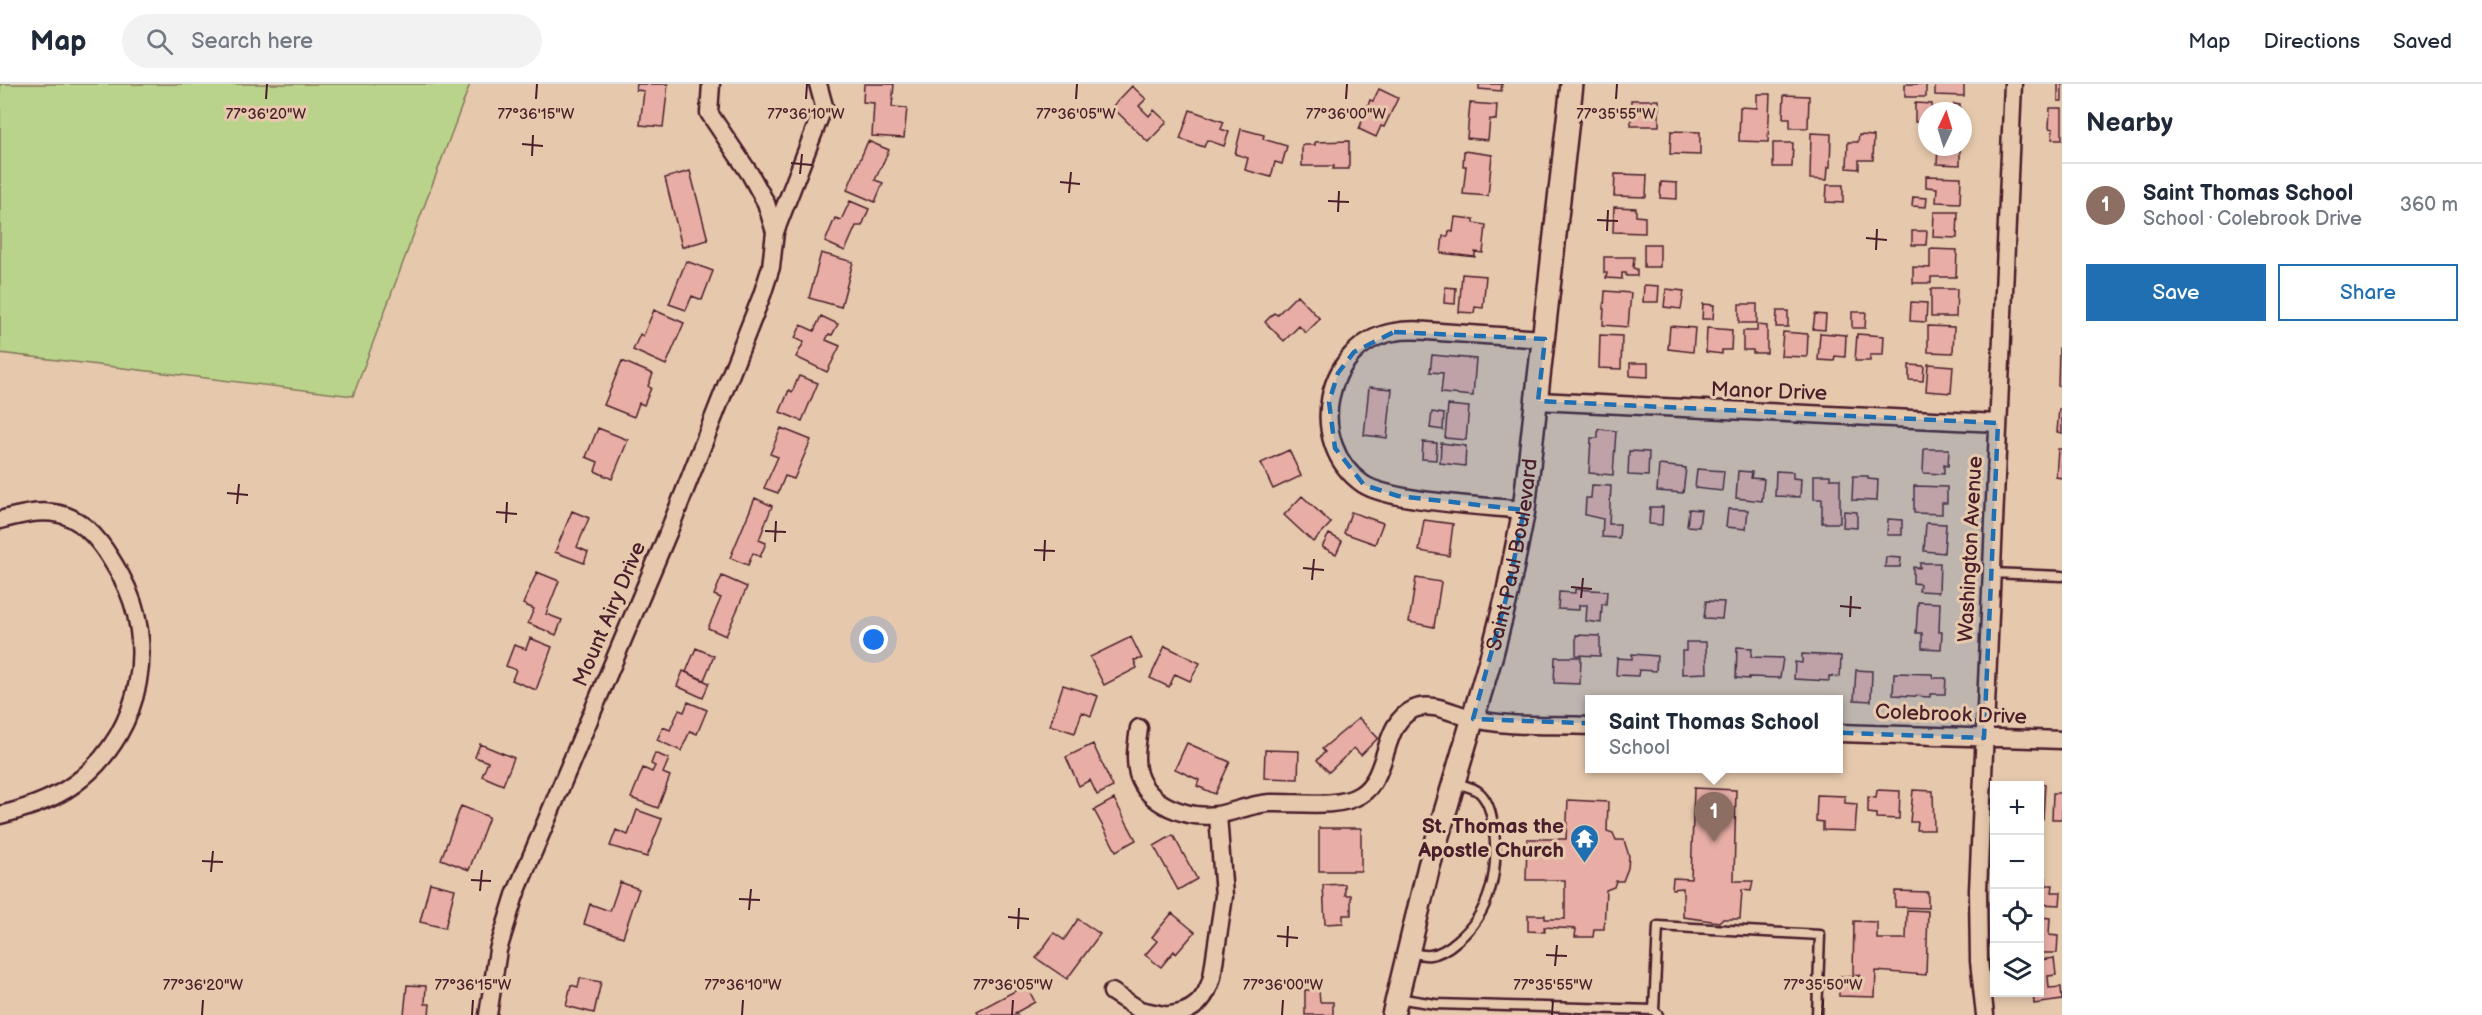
<!DOCTYPE html>
<html lang="en">
<head>
<meta charset="utf-8">
<style>
  body { margin:0; font-family:"Balsamiq Sans",sans-serif; background:#f2f2f3; color:#1f2937 }
  .controls { position:absolute; right:18px; bottom:18px; display:grid; overflow:hidden; border-radius:0px; box-shadow:0 3px 9px #0003 }
  .controls button { width:54px; height:54px; display:grid; place-items:center; padding:0; border:0; border-bottom:2px solid #e0e1e3; background:#fff; color:#1f2937; font:30px sans-serif }
  .compass { position:absolute; left:1918px; top:18px; width:54px; height:54px; border-radius:50%; background:#fff; box-shadow:0 3px 9px #0003; rotate:4deg }
  .you { position:absolute; left:874px; top:556px; width:21px; height:21px; margin:-15px; border:4px solid #fff; border-radius:50%; background:#1a73e8; box-shadow:0 0 0 9px #1a73e833 }
  .badge { display:grid; place-items:center; width:39px; height:39px; border-radius:50%; background:#1f6fb2; color:#fff; font-size:20px; font-weight:700 }
  .pin { position:absolute; translate:-50% -50px; filter:drop-shadow(0 2px 3px #0008) }
  .pin::after { content:''; position:absolute; top:32px; width:21px; height:18px; background:inherit; clip-path:polygon(0 0,100% 0,50% 100%) }
  .popup { position:absolute; left:1585px; top:611px; width:258px; height:78px; box-sizing:border-box; display:grid; place-content:center; border-radius:0px; background:#fff; filter:drop-shadow(0 2px 4px #0005); font-size:20px; white-space:nowrap; color:#747a83 }
  .popup b { font-size:22px; color:#1f2937 }
  .popup::after { content:''; position:absolute; left:50%; top:100%; margin-left:-12px; border:12px solid transparent; border-top-color:#fff }
  .list { margin:0; padding:0; list-style:none }
  h2 { display:flex; justify-content:space-between; align-items:center; height:78px; margin:0; padding:0 24px; font-size:26px }
  h2 small { font-size:20px; font-weight:400; color:#747a83 }
  .list li { display:grid; grid-template-columns:39px 1fr auto; gap:18px; align-items:center; box-sizing:border-box; height:84px; padding:0 24px; border-top:2px solid #e0e1e3 }
  .list b { display:block; font-size:22px; white-space:nowrap }
  .list p { margin:0; font-size:20px; white-space:nowrap; color:#747a83 }
  .list em { font-size:20px; font-style:normal; color:#747a83 }
  .actions { display:flex; gap:12px; padding:18px 24px }
  .actions a { flex:1; padding:14px 0; border:2px solid #1f6fb2; border-radius:0px; text-align:center; font-size:21px; color:#1f6fb2 }
  .actions .main { background:#1f6fb2; color:#fff }
  .icon { flex:none; width:33px; height:33px; fill:none; stroke:currentColor; stroke-width:2; stroke-linecap:round; stroke-linejoin:round }
  .map { position:relative; flex:none; width:2062px; height:931px; overflow:hidden }
  header { display:flex; align-items:center; gap:36px; box-sizing:border-box; height:84px; padding:0 30px; background:#fff; border-bottom:2px solid #e0e1e3 }
  header strong { font-size:28px }
  nav { display:flex; gap:33px; margin-inline-start:auto; font-size:21px }
  .search { width:420px; height:54px; background:#f2f2f3; display:flex; align-items:center; gap:15px; box-sizing:border-box; padding:0 21px; border-radius:33px; color:#747a83; font-size:22px }
  main { display:flex }
  aside { flex:1; background:#fff }
  .map>svg:first-child { display:block }
  .green { fill:#bad38a; stroke:#82795a; stroke-width:1.5 }
  .building { fill:#e8aea5; stroke:#4a1f2b; stroke-width:1.5 }
  .lines { fill:none; stroke-linecap:round; stroke-linejoin:round }
  .service-casing { stroke:#4a1f2b; stroke-width:13 }
  .minor-casing { stroke:#4a1f2b; stroke-width:21 }
  .tertiary-casing { stroke:#4a1f2b; stroke-width:26 }
  .service { stroke:#e6c9ad; stroke-width:8 }
  .minor { stroke:#e6c9ad; stroke-width:16 }
  .tertiary { stroke:#e6c9ad; stroke-width:21 }
  .marked { fill:#1f6fb2; fill-opacity:0.2; stroke:#1f6fb2; stroke-width:4.5; stroke-dasharray:12 8; stroke-linejoin:round }
  .ticks { fill:none; stroke:#4a1f2b; stroke-width:2 }
  .labels { text-anchor:middle; stroke-width:6; stroke-linejoin:round; paint-order:stroke }
  .street-label { font-size:21px; fill:#4a1f2b; stroke:#e6c9ad }
  .poi-label { font-size:21px; font-weight:bold; fill:#4a1f2b; stroke:#e6c9ad; text-anchor:end }
  .ticks-label { font-size:15px; text-anchor:middle; fill:#4a1f2b; stroke:#e6c9ad; stroke-width:6; stroke-linejoin:round; paint-order:stroke }
</style>
</head>
<body>
<header>
<strong>Map</strong>
<div class="search"><svg class="icon" aria-label="search" viewBox="0 0 24 24"><circle cx="10" cy="10" r="6"/><path d="M15 15l6 6"/></svg>Search here</div>
<nav><a>Map</a><a>Directions</a><a>Saved</a></nav>
</header>
<main>
<div class="map">
<svg width="2062" height="931" viewBox="0 0 2062 931">
  <rect width="100%" height="100%" fill="#e6c9ad"/>
  <filter id="ink" filterUnits="userSpaceOnUse"><feTurbulence type="fractalNoise" baseFrequency=".0167" numOctaves="2"/><feDisplacementMap in="SourceGraphic" scale="12" xChannelSelector="R" yChannelSelector="G"/><feConvolveMatrix kernelMatrix="1 2 1 2 8 2 1 2 1" color-interpolation-filters="sRGB"/></filter>
  <g filter="url(#ink)">
    <path class="green" d="M0 0H470L353 312 0 269Z"/>
    <path class="building" d="M637 0H668L663 43 640 41 644 7 636 6Z
      M864 0H894L892 23 907 24 904 54 872 52 874 19 863 18Z
      M1479 0H1502L1501 7 1479 5Z
      M1905 0H1926V13H1905Z
      M1935 0H1964V12L1935 11Z
      M2058 0H2062V17H2058Z
      M1132 2 1146 15 1139 22 1149 32 1154 26 1167 38 1148 58 1112 23Z
      M1379 5 1398 14 1384 43 1381 42 1376 53 1359 45 1370 16 1373 17Z
      M1757 10H1770L1768 58 1739 57 1740 23 1757 24Z
      M1784 11 1809 12 1808 44H1790V34H1783Z
      M1631 16H1659V42H1631Z
      M1470 19 1497 21 1496 36 1490 35 1488 56 1467 54Z
      M1915 19 1932 20V27H1927V38H1915Z
      M1954 20 1960 21V27H1937V24L1954 25Z
      M2050 24H2062V55H2052L2053 45 2049 44Z
      M1190 26 1224 38 1221 45 1229 48 1224 62 1207 56 1204 63 1180 55Z
      M1241 45 1264 51 1263 55 1287 62 1282 80 1275 78 1271 93 1245 86 1248 74 1235 70Z
      M1671 47 1700 48V71L1670 70Z
      M1811 49 1831 50 1830 83H1828L1827 96 1810 95Z
      M1859 51 1874 52 1873 76H1859V85L1847 84 1848 58H1858Z
      M868 57 889 66 875 96 883 99 875 118 847 106Z
      M1349 57V85H1333L1334 82H1302V61H1315V58Z
      M1773 59H1793L1792 83H1773Z
      M1938 63H1960V81L1937 80Z
      M1464 67 1492 71 1488 112 1463 110 1466 82H1463Z
      M690 87 708 156 682 163 665 94Z
      M1615 90 1647 91 1646 113 1614 112Z
      M1926 92 1961 93 1960 119 1936 118 1937 104 1926 103Z
      M1661 98 1677 99V115L1660 114Z
      M1827 101H1843V119L1826 118Z
      M1913 113 1927 114 1926 123 1912 122Z
      M850 117 869 125 862 142H856L845 167 825 158 835 134 841 136Z
      M1614 123 1636 124V132L1645 133V149L1613 148Z
      M1934 128H1958L1957 154 1933 153Z
      M1455 133 1474 135V139L1486 141 1483 169 1475 168V173L1441 169 1443 152H1448L1449 147 1453 148Z
      M1912 147H1927L1926 161H1912Z
      M1644 160H1660V183H1644Z
      M1930 165 1957 166 1956 193H1931V199H1913V183L1930 184Z
      M821 169 853 178 841 223 809 214Z
      M1604 173H1634L1633 184 1637 185V192H1626V189H1622V195L1606 194 1607 189H1604Z
      M686 177 713 187 702 216 692 212 686 226 669 220Z
      M1462 190 1486 192 1483 224 1475 223 1474 229 1459 228Z
      M1644 201 1659 202 1658 218H1643Z
      M1445 203 1456 204 1455 220 1444 219Z
      M1666 205 1684 207 1681 225 1664 223Z
      M1931 205H1957L1956 233H1931Z
      M1605 207 1631 209 1628 243 1603 241Z
      M1297 211 1320 235 1306 249 1299 242 1284 257 1265 238 1274 229 1277 231Z
      M1911 218 1927 219 1926 238 1910 237Z
      M1703 220 1714 221 1713 235H1702Z
      M1739 220H1757V239H1739Z
      M654 226 684 239 666 281 633 266 640 250 643 252Z
      M1777 227H1788V243H1776Z
      M1852 228H1866L1865 244H1852Z
      M1815 230 1826 231 1825 246 1813 245Z
      M821 232 838 240 832 251 829 250 826 256 840 262 827 288 796 273 804 258 795 254 801 241 814 247Z
      M1757 241 1767 242V269H1753V266H1743V247H1757Z
      M1670 242 1695 244 1693 268 1668 265Z
      M1928 242 1954 243 1953 269 1928 268Z
      M1707 244 1732 246 1731 266H1722V270L1706 268Z
      M1783 248 1808 250 1807 273 1781 272Z
      M1820 249 1846 251 1845 273 1835 272 1834 277 1818 276Z
      M1857 250 1884 252 1883 271H1870V277H1855Z
      M1600 251 1622 252 1621 285 1599 284Z
      M2059 264H2062V302H2058Z
      M1432 271 1476 275 1473 312 1441 309 1443 289 1430 288Z
      M622 277 653 290 648 302 651 304 644 321 639 319 634 333 604 321Z
      M1630 279H1648V293L1630 292Z
      M1928 280 1953 282 1951 309 1926 307Z
      M1909 281 1924 282 1923 297 1909 296Z
      M799 292 818 299 802 337 780 328 789 306 792 308Z
      M1369 303 1392 305 1387 354 1364 351Z
      M1448 321 1469 323 1466 356 1445 354Z
      M2059 325H2062V349L2057 348Z
      M1432 328 1444 330 1443 346 1430 344Z
      M598 344 628 356 612 395 595 387 598 378 586 373Z
      M781 344 811 356 794 395 785 392 778 409 764 404 778 373 770 370Z
      M1598 345 1616 347 1613 391 1589 389 1591 354H1598Z
      M1423 358 1437 359 1436 376 1422 375Z
      M1441 359 1466 362 1465 382 1440 379Z
      M1924 365H1949L1948 382 1944 381V390L1923 389Z
      M2058 365H2062V394L2056 393Z
      M1289 366 1301 392 1273 405 1261 379Z
      M1629 367 1649 368 1648 392 1628 391Z
      M1659 381 1686 384 1683 409 1657 407Z
      M1697 385 1724 387 1722 407 1695 404Z
      M1738 387 1752 388 1751 394 1764 395 1762 417 1736 414Z
      M1776 387 1793 388V394L1801 395 1800 413 1775 412Z
      M1814 391H1830V395H1840V439H1822V415H1814Z
      M1853 392H1868V395L1878 396 1877 417 1852 416Z
      M1592 401 1611 402 1609 440H1620L1619 454 1602 453 1603 435 1585 431 1586 414H1591Z
      M1914 402 1947 403V419H1942V430L1914 429Z
      M1302 412 1331 439 1313 458 1284 431Z
      M755 414 772 422 759 456 766 459 760 473 753 469 748 481 730 474Z
      M1650 423H1663L1662 441 1649 440Z
      M1689 425 1701 426 1699 443 1687 442Z
      M1728 425 1748 426 1746 445 1726 443Z
      M572 427 589 434 577 463 588 468 584 479 555 468Z
      M1844 427 1857 428V444L1843 443Z
      M1351 428 1383 439 1375 460 1344 449Z
      M1888 435 1902 436V451H1887Z
      M1424 436 1453 440 1449 472 1419 467Z
      M1926 439 1946 440 1944 469 1924 467Z
      M1329 450 1342 457 1336 470 1322 463Z
      M1886 473 1901 474 1900 483H1885Z
      M1920 479H1940L1939 508 1919 507 1920 500 1913 499V483L1920 484Z
      M537 488 559 497 546 530 562 536 556 551 528 539 534 525 523 520Z
      M722 492 747 503 726 552 708 544 721 514 714 511Z
      M1416 494 1441 498 1434 543 1409 538Z
      M1575 505 1607 507 1606 521 1602 520 1601 539 1586 537 1587 521H1579V526L1558 525 1559 508 1575 509Z
      M1706 517 1724 518 1722 535 1704 534Z
      M1918 518 1940 519 1939 548H1942L1941 565 1922 564V549H1916Z
      M1576 551 1600 552V572L1576 571Z
      M1131 553 1142 575 1134 576 1137 584 1104 601 1090 573Z
      M530 554 552 563 536 606 512 596 516 586 506 582 514 561 526 565Z
      M1686 558H1706L1707 589 1682 590V567H1686Z
      M1165 562 1200 579 1190 597 1175 590 1169 603 1150 594Z
      M1737 563 1752 564 1751 573 1783 574 1780 594 1749 593V595L1736 594Z
      M696 564 714 572 704 596 686 588Z
      M1632 570 1657 572 1656 587 1639 586 1638 592 1616 591 1617 574 1632 575Z
      M1802 570 1841 572 1840 593 1829 592V597L1794 595 1795 578 1802 579Z
      M1555 573H1581L1580 600 1554 599Z
      M1856 586 1872 587 1871 617 1854 616Z
      M683 587 709 599 703 614 677 602Z
      M1894 589 1932 590 1933 594H1946L1945 610H1930V613L1893 611Z
      M1063 601 1098 612 1091 632 1082 628 1075 649 1050 641Z
      M688 618 707 626 697 650 690 647 681 667 657 656 663 643 670 646 679 626 684 628Z
      M1359 634 1378 654 1361 671 1354 664 1329 688 1317 676 1325 668 1322 665Z
      M1187 659 1230 678 1215 710 1197 702 1199 696 1175 685Z
      M480 660 514 674 503 701 482 692 488 678 475 673Z
      M1093 660 1113 703 1097 711 1090 696 1079 702 1066 673Z
      M1265 666 1299 667 1298 695 1264 694Z
      M655 669 669 675 663 689 670 692 658 724 631 714 643 684 652 688 655 682 651 680Z
      M2031 699 2045 700 2043 735H2040V702H2031Z
      M1694 704 1736 706 1734 797H1753L1751 807 1742 806 1740 835H1722L1719 838 1683 833V804L1672 805 1673 794 1691 795Z
      M1877 706 1900 707 1899 735 1876 734V730L1868 729V713L1876 714Z
      M1913 706 1933 707 1934 746H1917L1918 738H1910Z
      M2053 709H2062V735H2052Z
      M1817 711 1845 712V719L1857 720 1855 747 1823 746V738L1816 737Z
      M1114 715 1136 756 1116 767 1094 726Z
      M1568 716 1608 718 1607 747 1613 749 1616 756H1624L1629 772 1628 784 1623 797H1616L1614 803 1606 806 1604 845H1594L1593 853H1575L1576 845 1544 843 1545 848 1528 847V831H1545V835H1565V796H1526L1527 755H1566Z
      M461 722 489 733 469 786 441 775Z
      M637 726 662 735 647 773 610 762 616 746 628 751Z
      M1319 744H1361V787H1319Z
      M1173 751 1197 795 1178 806 1154 762Z
      M2040 793H2046V801H2053L2052 808H2061L2060 821 2040 820Z
      M620 798 639 805 623 853 584 840 590 820 610 827Z
      M430 799 455 805 445 844 420 838Z
      M1345 800V811H1351V831H1343V839L1325 840 1323 801Z
      M1895 807 1928 808V824L1895 823Z
      M1907 826 1928 827 1926 891 1876 887 1875 913 1839 912V892L1860 893V891L1853 890 1854 837 1877 838V855H1906Z
      M1172 829 1195 848 1176 870 1174 867 1161 883 1145 871 1157 857 1152 853Z
      M2040 833 2050 834 2049 851 2058 852 2057 869H2040Z
      M1078 835 1100 850 1067 895 1036 874 1054 849 1064 856Z
      M2054 874 2056 891 2048 892 2049 904 2061 903 2062 916 2034 920 2033 908H2040V876Z
      M580 894 601 898 594 929 566 922 571 901 578 903Z
      M407 901 426 902 425 920H430L429 931H404Z
      M1026 901 1035 918 1015 929 1017 931H979L977 927Z
      M1305 906H1319L1320 918H1333V931H1305Z"/>
    <g class="lines">
      <defs>
        <path id="service" d="M1991 489 2062 492
          M1407 867C1415 869 1422 872 1430 871 1441 870 1450 863 1458 856 1490 829 1499 788 1494 747 1492 734 1490 719 1480 709 1474 703 1462 701 1455 699
          M1397 914 1435 920 1654 926 1658 931
          M1654 926 1658 842 1820 851 1817 931"/>
        <path id="minor" d="M711 0 709 29 750 90 766 119 775 148
          M1538 317 1998 339
          M1524 426C1488 422 1390 418 1363 400 1305 360 1324 260 1394 248 1413 244 1434 248 1454 249 1484 251 1514 253 1545 255
          M0 436C23 430 49 423 71 434 94 445 109 471 121 492 158 559 141 645 82 694 59 714 29 724 0 731
          M1139 644C1137 659 1134 675 1138 690 1148 721 1187 735 1217 731 1235 728 1251 720 1270 719 1296 718 1338 725 1360 711 1391 692 1380 640 1414 625 1432 617 1454 630 1471 634 1509 644 1551 640 1590 642
          M1838 649 2062 656
          M1112 908 1140 926 1164 931
          M488 931 498 866 515 811 668 449 762 211 771 183 775 148 824 22 818 0
          M1169 931C1193 929 1206 916 1212 893L1224 812 1218 731
          M1985 931 1979 877 1978 807 2013 0"/>
        <g id="tertiary">
          <path id="s1" d="M1393 931 1429 782 1492 570 1507 511 1524 426 1572 0"/>
        </g>
      </defs>
      <use href="#service" class="service-casing"/>
      <use href="#minor" class="minor-casing"/>
      <use href="#tertiary" class="tertiary-casing"/>
      <use href="#service" class="service"/>
      <use href="#minor" class="minor"/>
      <use href="#tertiary" class="tertiary"/>
    </g>
  </g>
  <path class="marked" d="M1394 248 1545 255 1538 317 1998 339 1984 654 1473 635 1507 511 1524 426 1398 412 1364 401 1335 364 1329 318 1338 289 1354 268Z"/>
  <path class="ticks" d="M266 15 267 0M536 15 537 0M806 15 807 0M1076 15 1077 0M1346 15 1347 0M1616 15 1617 0M522 60 543 62M532 72 533 51M791 79 812 81M800 90 802 70M1060 98 1080 100M1069 109 1071 88M1328 117 1349 118M1338 128 1339 107M1597 136 1618 137M1607 147 1608 126M1866 154 1887 156M1876 166 1877 145M227 409 248 411M237 420 239 400M496 428 517 430M506 439 507 418M765 447 786 448M775 458 776 437M1034 466 1055 467M1044 477 1045 456M1303 484 1324 486M1312 496 1314 475M1571 503 1592 505M1581 514 1583 494M1840 522 1861 524M1850 533 1851 512M202 777 223 778M211 788 213 767M471 796 491 797M480 807 482 786M739 815 760 816M749 826 751 805M1008 833 1029 835M1018 845 1019 824M1277 852 1298 854M1287 863 1288 842M1546 871 1567 872M1555 882 1557 861M202 931 203 916M472 931 473 916M742 931 743 916M1012 931 1013 916M1282 931 1283 916M1552 931 1553 916M1822 931 1823 916"/>
  <defs>
    <symbol id="temple-pin" viewBox="-11 -11 22 30"><path d="M0 17L-7.5 6A9.5 9.5 0 1 1 7.5 6Z" fill="#1f6fb2" stroke="#e6c9ad"/><path d="M0-6L5-2H3V0L6.5 2.5H4V6H1.5V3h-3V6H-4V2.5H-6.5L-3 0V-2H-5Z" fill="#fff"/></symbol>
  </defs>
  <g fill-rule="evenodd">
    <use href="#temple-pin" x="1568" y="738" width="33" height="45"/>
  </g>
  <g class="labels">
    <g class="street-label">
      <text transform="translate(1769 307) rotate(2)" y="7">Manor Drive</text>
      <text transform="translate(1970 465) rotate(-87)" y="7">Washington Avenue</text>
      <text dy="7" stroke="none"><textPath href="#s1" startOffset="476">Saint Paul Boulevard</textPath></text>
      <text transform="translate(609 530) rotate(-67)" y="7">Mount Airy Drive</text>
      <text transform="translate(1951 630) rotate(2)" y="7">Colebrook Drive</text>
    </g>
    <g class="poi-label">
      <text x="1564" y="749">St. Thomas the<tspan x="1564" dy="24">Apostle Church</tspan></text>
    </g>
  </g>
  <g class="ticks-label">
    <text x="266" y="35">77°36'20"W</text>
    <text x="536" y="35">77°36'15"W</text>
    <text x="806" y="35">77°36'10"W</text>
    <text x="1076" y="35">77°36'05"W</text>
    <text x="1346" y="35">77°36'00"W</text>
    <text x="1616" y="35">77°35'55"W</text>
    <text x="203" y="906">77°36'20"W</text>
    <text x="473" y="906">77°36'15"W</text>
    <text x="743" y="906">77°36'10"W</text>
    <text x="1013" y="906">77°36'05"W</text>
    <text x="1283" y="906">77°36'00"W</text>
    <text x="1553" y="906">77°35'55"W</text>
    <text x="1823" y="906">77°35'50"W</text>
  </g>
</svg>
<div class="controls">
<button>+</button>
<button>−</button>
<button><svg class="icon" aria-label="locate" viewBox="0 0 24 24"><circle cx="12" cy="12" r="6"/><path d="M12 2v4M12 18v4M2 12h4M18 12h4"/></svg></button>
<button><svg class="icon" aria-label="layers" viewBox="0 0 24 24"><path d="M12 4l9 5-9 5-9-5zM3 14l9 5 9-5"/></svg></button>
</div>
<svg class="compass" viewBox="-18 -18 36 36"><path d="M0-13l5 13h-10z" fill="#e53935"/><path d="M0 13l5-13h-10z" fill="#747a83"/></svg>
<div class="you"></div>
<div class="pin badge" style="left:1714px;top:758px;background:#8d6e63">1</div>
<div class="popup"><b>Saint Thomas School</b>School</div>
</div>
<aside>
<h2>Nearby<small></small></h2>
<ul class="list">
<li><span class="badge" style="background:#8d6e63">1</span><div><b>Saint Thomas School</b><p>School · Colebrook Drive</p></div><em>360 m</em></li>
</ul>
<div class="actions"><a class="main">Save</a><a>Share</a></div>
</aside>
</main>
</body>
</html>
